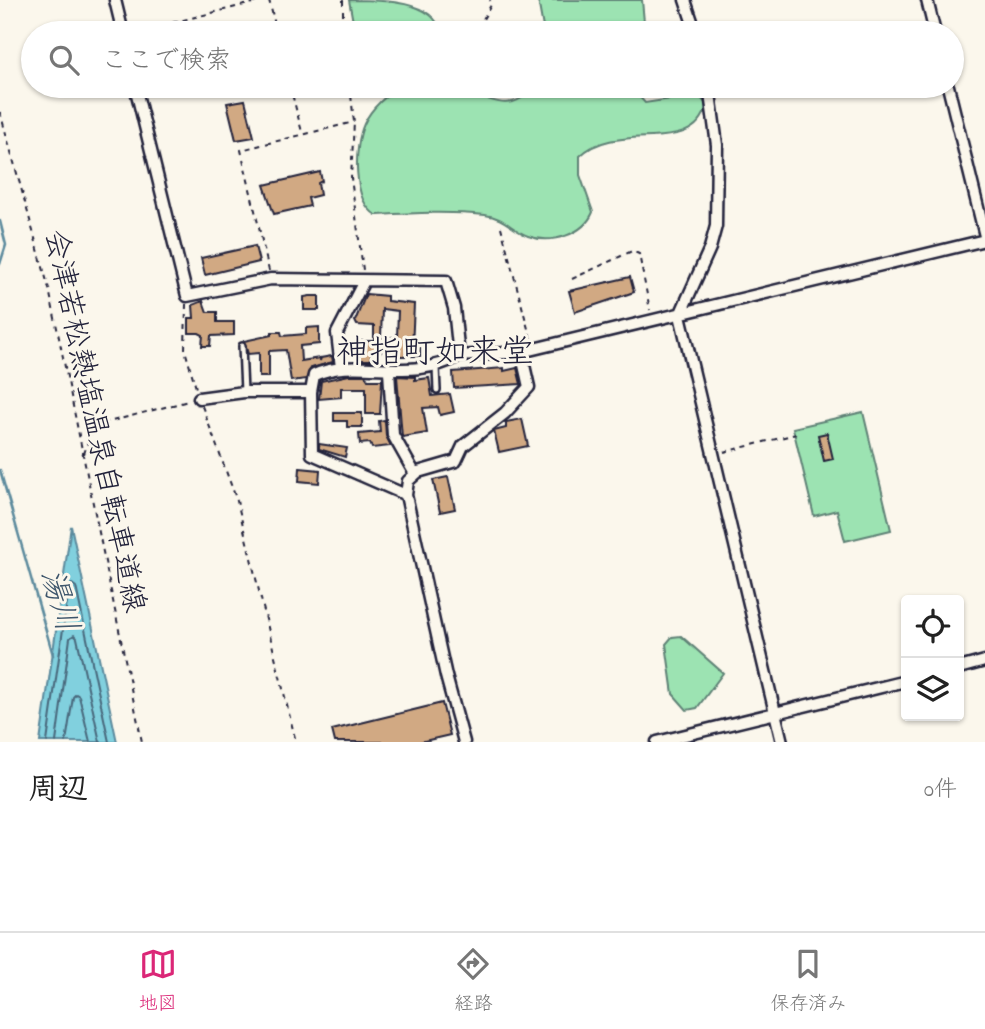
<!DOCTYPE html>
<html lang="ja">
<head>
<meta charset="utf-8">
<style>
  body { margin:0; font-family:"Indie Flower","Klee One",sans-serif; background:#f6f6f6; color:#222 }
  .controls { position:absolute; right:21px; bottom:21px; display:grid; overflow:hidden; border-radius:7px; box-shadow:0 2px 5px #0004 }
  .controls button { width:63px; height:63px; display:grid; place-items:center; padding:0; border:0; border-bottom:2px solid #e0e0e0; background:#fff; color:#222; font:35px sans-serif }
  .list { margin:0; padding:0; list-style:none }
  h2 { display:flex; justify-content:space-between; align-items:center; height:91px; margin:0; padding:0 28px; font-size:30px }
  h2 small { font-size:23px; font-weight:400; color:#767676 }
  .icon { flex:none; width:38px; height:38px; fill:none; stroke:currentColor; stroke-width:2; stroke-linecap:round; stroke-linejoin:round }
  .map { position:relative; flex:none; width:985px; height:742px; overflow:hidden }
  .search { position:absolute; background:#fff; box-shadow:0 2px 5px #0004; left:21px; right:21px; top:21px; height:77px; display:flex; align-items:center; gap:18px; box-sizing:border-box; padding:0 24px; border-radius:38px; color:#767676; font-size:26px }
  .sheet { height:189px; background:#fff }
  nav { display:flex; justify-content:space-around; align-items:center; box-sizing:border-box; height:98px; border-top:2px solid #e0e0e0; background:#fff; font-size:19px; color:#767676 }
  nav a { display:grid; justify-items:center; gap:4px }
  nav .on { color:#db2777 }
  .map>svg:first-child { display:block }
  .green { fill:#9ce3b2; stroke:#5f8276; stroke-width:2 }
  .water { fill:#81d0de; stroke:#5b8a9d; stroke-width:2 }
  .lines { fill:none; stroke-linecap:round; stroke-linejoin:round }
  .shore { stroke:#48687c; stroke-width:2 }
  .stream { stroke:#5b8a9d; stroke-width:2.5 }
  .building { fill:#d1a983; stroke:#22223b; stroke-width:2; fill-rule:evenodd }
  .lane-casing { stroke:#22223b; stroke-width:10 }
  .street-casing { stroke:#22223b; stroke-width:15 }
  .path { stroke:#22223b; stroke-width:2; stroke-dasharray:5 5; stroke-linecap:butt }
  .lane { stroke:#fbf7ec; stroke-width:5 }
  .street { stroke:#fbf7ec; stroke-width:10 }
  .labels { text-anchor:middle; stroke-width:6; stroke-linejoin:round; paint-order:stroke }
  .street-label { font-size:30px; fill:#22223b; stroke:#fbf7ec }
  .water-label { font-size:32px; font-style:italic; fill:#3e566c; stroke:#fbf7ec }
  .quarter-label { font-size:33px; fill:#22223b; stroke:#fbf7ec }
</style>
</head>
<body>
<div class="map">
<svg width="985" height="742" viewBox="0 0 985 742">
  <rect width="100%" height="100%" fill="#fbf7ec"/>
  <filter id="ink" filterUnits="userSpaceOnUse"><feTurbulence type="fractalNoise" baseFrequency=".0143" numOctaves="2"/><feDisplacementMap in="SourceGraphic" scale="14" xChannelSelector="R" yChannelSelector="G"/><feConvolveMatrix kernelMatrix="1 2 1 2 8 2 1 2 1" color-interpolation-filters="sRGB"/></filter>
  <g filter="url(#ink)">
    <path class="green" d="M349 0C382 0 435 0 441 33H355Z
      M538 0H642L645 33H544Z
      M402 86C417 86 437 82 452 86 480 93 511 120 533 86H637L636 93 645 103 690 96 701 98 707 105C694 159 618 119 580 156V175L593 212C584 234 552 245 528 236 512 230 504 217 485 215 448 211 413 213 376 215 352 201 354 146 364 124 371 108 387 94 402 86Z
      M863 412 891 530 845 541 837 510 814 516 793 428Z
      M681 636 723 673 697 708 687 710 673 694 666 644 672 637Z"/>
    <path class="water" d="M71 526 117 742H40Z"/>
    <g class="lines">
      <path class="shore" d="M47 742 69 587 72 584 76 587 109 742
        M56 742 70 638 74 635 77 638 100 742
        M66 742 73 697 76 694 79 696 90 742"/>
      <path class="stream" d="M0 221 6 245 0 264
        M0 470 53 655"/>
    </g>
    <path class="building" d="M245 100 254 137 236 140 227 103Z
      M320 172 322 181 318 183 320 195 308 198 310 206 274 214 264 185Z
      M255 246 259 262 205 275 201 258Z
      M630 277 634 292 575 312 569 291Z
      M366 294 387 296V301L414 304 412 348H420V356H389V351L371 352V360H360L359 341H374V326L357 325 355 321ZM382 309 398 311 397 337 381 338Z
      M310 296H319V310H304V297Z
      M203 301 207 312H217V322H234V335L211 336 210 346H202L203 335 199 333H189V318H194L193 305Z
      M319 327V344L300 346 301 361 320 358V361L321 358 332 356 333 362 311 368 306 379 291 381 286 350 269 351V377H259V353L248 354 244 341 272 335V332H281L282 336 306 334V328Z
      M504 368V371L517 368 521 384 454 388 453 372Z
      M349 375H365L368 380H382L380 414H366V388H341V397L319 399 321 381Z
      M397 376 415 377V380L429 378 432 396 450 394 454 412 440 415 438 407 423 408 427 433 402 437Z
      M334 413H362V427H347V421H334Z
      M522 419 528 446 499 452 494 431 506 428V422Z
      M385 420 386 436 391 446 372 448 370 443 360 444 359 434 380 432 379 421Z
      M827 433 833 459 824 461 818 435Z
      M319 444 347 448 345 457 319 449Z
      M300 468 320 470 319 483 299 481Z
      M448 477 455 509 440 512 433 480Z
      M442 703 450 735 420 742H335L332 730Z"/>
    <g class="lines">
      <defs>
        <path id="lane" d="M242 346 244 392
          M436 367 437 390"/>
        <path id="street" d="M115 0 123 33
          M685 0 696 33
          M927 0 935 33
          M135 86 187 296 271 279 446 281 454 308 459 356 521 352 985 240
          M709 86 717 145 716 226 710 248 680 315 782 742
          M948 86 985 236
          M341 368 337 333 364 281
          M389 371 393 435 415 474
          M311 392 312 454 406 495
          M199 398 244 392H311L314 375C358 355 409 384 459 356
          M959 668 985 661
          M464 742 446 676 406 495 408 481 418 472 456 461 463 446 505 413 529 387 521 352
          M657 742 906 681"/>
      </defs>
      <use href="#lane" class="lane-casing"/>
      <use href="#street" class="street-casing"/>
      <path class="path" d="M269 0 277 33
        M343 0V33
        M134 32 265 0
        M470 33 478 28 491 5 490 0
        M290 86 302 132
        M350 86 354 122 351 178 363 270
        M0 112 49 289 142 742
        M501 227 531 340
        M269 271 241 150 354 122
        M572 279 632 251 639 254 650 310
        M186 304 185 350 196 388
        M202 406 237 501 296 742
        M724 452 796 434
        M84 454 93 426 188 401"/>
      <use href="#lane" class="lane"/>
      <use href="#street" class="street"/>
    </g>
  </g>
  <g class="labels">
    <g class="street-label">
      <text transform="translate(96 421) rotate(78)" y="10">会津若松熱塩温泉自転車道線</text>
    </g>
    <g class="water-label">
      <text transform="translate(61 600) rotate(74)" y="11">湯川</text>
    </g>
    <g class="quarter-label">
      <text x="435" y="362">神指町如来堂</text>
    </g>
  </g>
</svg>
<div class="controls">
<button><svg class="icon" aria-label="locate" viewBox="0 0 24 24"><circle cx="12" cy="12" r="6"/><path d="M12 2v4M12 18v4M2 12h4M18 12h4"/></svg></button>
<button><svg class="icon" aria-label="layers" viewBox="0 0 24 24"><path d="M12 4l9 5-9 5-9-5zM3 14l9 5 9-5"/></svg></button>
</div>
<div class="search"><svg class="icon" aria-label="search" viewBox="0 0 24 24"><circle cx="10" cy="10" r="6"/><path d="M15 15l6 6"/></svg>ここで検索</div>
</div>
<section class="sheet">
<h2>周辺<small>0件</small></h2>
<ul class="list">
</ul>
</section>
<nav>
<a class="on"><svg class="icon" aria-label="map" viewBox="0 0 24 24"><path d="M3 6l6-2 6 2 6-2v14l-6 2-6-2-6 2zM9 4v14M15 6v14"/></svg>地図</a>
<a><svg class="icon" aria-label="directions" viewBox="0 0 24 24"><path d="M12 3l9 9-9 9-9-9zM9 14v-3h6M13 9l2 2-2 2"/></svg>経路</a>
<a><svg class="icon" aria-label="saved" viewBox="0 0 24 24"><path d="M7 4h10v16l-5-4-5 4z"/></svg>保存済み</a>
</nav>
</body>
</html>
